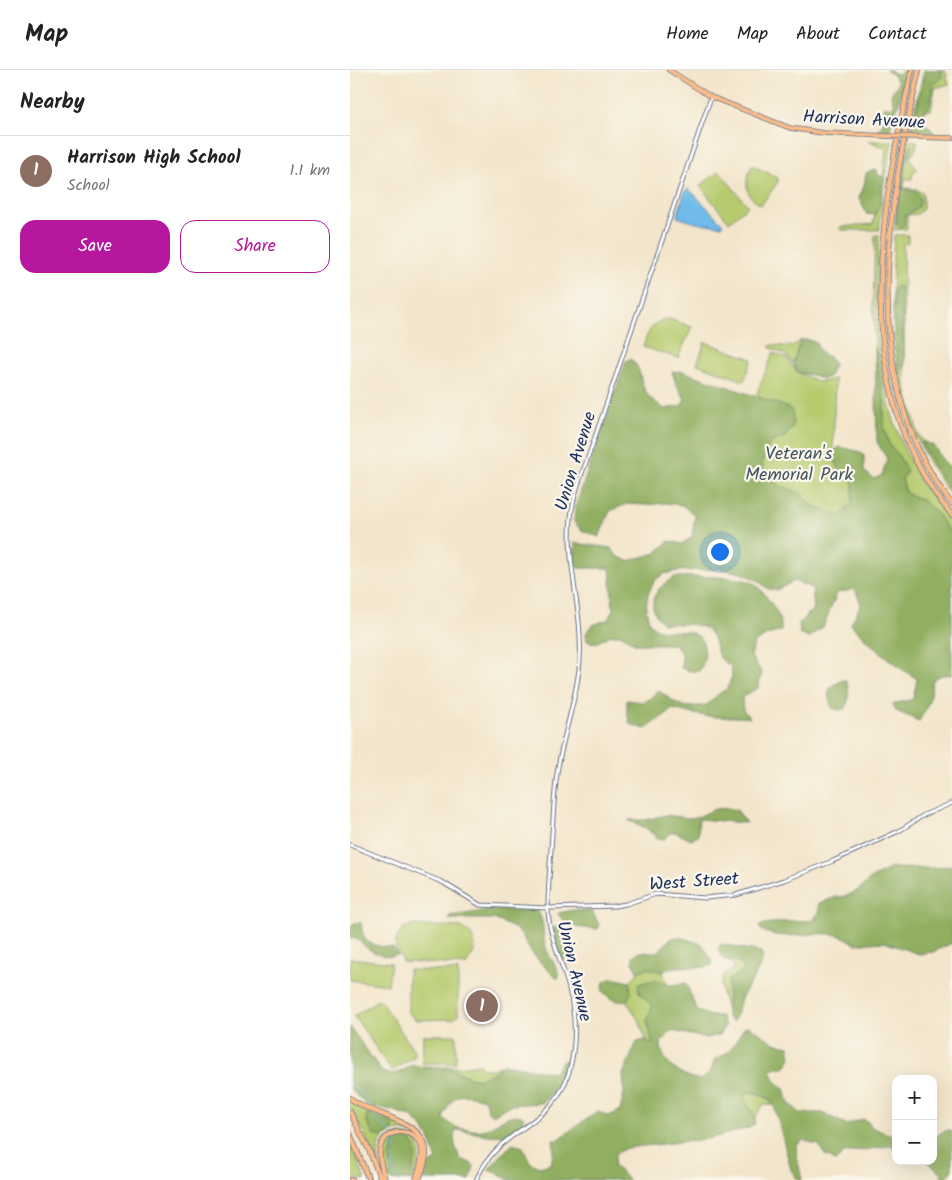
<!DOCTYPE html>
<html lang="en">
<head>
<meta charset="utf-8">
<style>
  body { margin:0; font-family:Kalam,sans-serif; background:#f2f2f2; color:#222 }
  .controls { position:absolute; right:15px; bottom:15px; display:grid; overflow:hidden; border-radius:10px; box-shadow:0 5px 20px #0002 }
  .controls button { width:45px; height:45px; display:grid; place-items:center; padding:0; border:0; border-bottom:1px solid #e0e0e0; background:#fff; color:#222; font:25px sans-serif }
  .you { position:absolute; left:369px; top:481px; width:18px; height:18px; margin:-12px; border:4px solid #fff; border-radius:50%; background:#1a73e8; box-shadow:0 0 0 8px #1a73e833 }
  .badge { display:grid; place-items:center; width:32px; height:32px; border-radius:50%; background:#b5179e; color:#fff; font-size:16px; font-weight:700 }
  .pin { position:absolute; translate:-50% -50%; border:2px solid #fff; box-shadow:0 1px 5px #0006 }
  .list { margin:0; padding:0; list-style:none }
  h2 { display:flex; justify-content:space-between; align-items:center; height:65px; margin:0; padding:0 20px; font-size:21px }
  h2 small { font-size:16px; font-weight:400; color:#767676 }
  .list li { display:grid; grid-template-columns:32px 1fr auto; gap:15px; align-items:center; box-sizing:border-box; height:70px; padding:0 20px; border-top:1px solid #e0e0e0 }
  .list b { display:block; font-size:19px; white-space:nowrap }
  .list p { margin:0; font-size:16px; white-space:nowrap; color:#767676 }
  .list em { font-size:16px; font-style:normal; color:#767676 }
  .actions { display:flex; gap:10px; padding:15px 20px }
  .actions a { flex:1; padding:11px 0; border:1px solid #b5179e; border-radius:15px; text-align:center; font-size:18px; color:#b5179e }
  .actions .main { background:#b5179e; color:#fff }
  .map { position:relative; flex:none; width:602px; height:1110px; overflow:hidden }
  header { display:flex; align-items:center; gap:30px; box-sizing:border-box; height:70px; padding:0 25px; background:#fff; border-bottom:1px solid #e0e0e0 }
  header strong { font-size:24px }
  nav { display:flex; gap:28px; margin-inline-start:auto; font-size:18px }
  main { display:flex }
  aside { flex:1; background:#fff }
  .map>svg:first-child { display:block }
  .green { fill:#b6cb6e; stroke:#687d66 }
  .forest { fill:#90af61; stroke:#566f60 }
  .water { fill:#70bbe9; stroke:#4675a4 }
  .lines { fill:none; stroke-linecap:round; stroke-linejoin:round }
  .stream { stroke:#70bbe9; stroke-width:1 }
  .minor-casing { stroke:#676f84; stroke-width:5 }
  .major-casing { stroke:#676f84; stroke-width:5.5 }
  .highway-casing { stroke:#676f84; stroke-width:6 }
  .minor { stroke:#fff; stroke-width:3 }
  .major { stroke:#f9bc8a; stroke-width:4 }
  .highway { stroke:#f9bc8a; stroke-width:4.5 }
  .major-bridge-casing { stroke:#676f84; stroke-width:5.5; stroke-linecap:butt }
  .major-bridge { stroke:#f9bc8a; stroke-width:4 }
  .labels { text-anchor:middle; stroke-width:4.5; stroke-linejoin:round; paint-order:stroke }
  .street-label { font-size:18px; fill:#1b2f5e; stroke:#fbf7ec }
  .park-label { font-size:18px; fill:#425662; stroke:#fbf7ec }
</style>
</head>
<body>
<header>
<strong>Map</strong>
<nav><a>Home</a><a>Map</a><a>About</a><a>Contact</a></nav>
</header>
<main>
<aside>
<h2>Nearby<small></small></h2>
<ul class="list">
<li><span class="badge" style="background:#8d6e63">1</span><div><b>Harrison High School</b><p>School</p></div><em>1.1 km</em></li>
</ul>
<div class="actions"><a class="main">Save</a><a>Share</a></div>
</aside>
<div class="map">
<svg width="602" height="1110" viewBox="0 0 602 1110">
  <rect width="100%" height="100%" fill="#fbf7ec"/>
  <filter id="ink" filterUnits="userSpaceOnUse"><feTurbulence type="fractalNoise" baseFrequency=".02" numOctaves="2"/><feDisplacementMap in="SourceGraphic" scale="10" xChannelSelector="R" yChannelSelector="G"/><feConvolveMatrix kernelMatrix="1 2 1 2 8 2 1 2 1" color-interpolation-filters="sRGB"/></filter>
  <filter id="wash" filterUnits="userSpaceOnUse"><feTurbulence type="fractalNoise" baseFrequency=".0096" numOctaves="4" result="noise"/><feDisplacementMap in="SourceGraphic" scale="20" xChannelSelector="R" yChannelSelector="G"/><feGaussianBlur stdDeviation="1.12" result="paint"/><feColorMatrix in="noise" values="0 0 0 0 0 0 0 0 0 0 0 0 0 0 0 0 0 1.4 0 .05"/><feComposite in="paint" operator="in"/></filter>
  <g filter="url(#wash)">
    <rect width="100%" height="100%" fill="#f3e5cb"/>
    <path class="green" d="M574 0H595L599 14 585 18 581 40 574 41 569 63H559Z
      M518 71H542L534 116 529 160H491L490 157 523 154 525 145 516 144 520 103 533 107 536 78Z
      M557 71H567C568 80 562 83 560 90L567 99 563 102 562 109H555L554 118 566 119 573 124V139L567 144 557 145V159L544 160 551 105Z
      M402 95 428 108V112L411 135C394 126 394 111 402 95Z
      M369 101 398 136 379 152 350 116Z
      M525 165H529C525 235 525 308 552 373 557 386 564 399 570 411 576 422 600 444 602 454 602 457 602 462 602 465 587 444 581 434 556 423L552 409 557 401 548 385 539 374 534 357V331L525 277 523 236Z
      M544 165H558V173L553 174 555 313 568 364 574 372 571 373 594 413 602 422V427C575 393 554 346 547 303 541 258 542 211 544 165Z
      M319 249 342 257 328 288 293 277C298 262 302 251 319 249Z
      M451 270 443 293 436 285 419 277 422 275C433 276 442 279 451 270Z
      M355 272 402 289 394 311 347 294Z
      M423 283 437 288 447 302 469 312 485 309 483 387 511 393 506 443 487 456 459 444 408 401 411 330 407 323Z
      M61 855 111 857C122 862 128 872 123 884 121 889 118 889 117 895L52 892C52 886 49 886 47 881 42 869 51 859 61 855Z
      M0 888 41 893 38 915 0 910Z
      M377 891H385L391 893 394 901C384 910 378 931 378 944L372 923 371 915 373 906 383 899 384 895Z
      M297 898H305L313 902 317 914 303 910 289 922 302 936 297 951 303 974 296 970 290 953 277 931 280 912 288 902Z
      M58 900 108 901V945L104 949 66 950 58 943Z
      M28 930 31 931 65 982V986L42 1001 4 946Z
      M73 965H106V993H72Z
      M129 994 135 999H143L152 995C142 1005 131 1012 117 1006 112 1004 108 1001 103 1000 92 998 82 1000 72 996L108 997Z
      M397 1022C408 1023 417 1025 423 1035H413L405 1047 394 1028Z
      M0 1030 64 1061 72 1071C67 1068 61 1062 55 1061 42 1057 28 1069 28 1082 28 1088 30 1093 29 1098L14 1063 0 1037Z
      M53 1064C78 1072 70 1090 63 1110H37C32 1089 24 1068 53 1064Z
      M0 1071 15 1110 0 1108Z"/>
    <path class="forest" d="M536 0H541L543 3 549 4 553 0H557L548 36 542 50 540 62 526 61 531 56 534 51 530 44 534 36 540 38 544 35C543 32 541 27 541 25 541 21 547 18 548 12L544 6Z
      M576 0H592V7L585 13 579 37 572 42V49L584 63H569L562 58Z
      M561 75 562 78 556 93 553 118 568 123 570 129 569 137 555 146 554 156 551 157 547 155C545 139 552 89 561 75Z
      M527 99 528 105 533 107 530 133 525 145 516 143 509 128 514 116 516 103Z
      M549 216 551 217 554 292 552 300 550 301 548 298 543 221 546 217Z
      M451 270H460L466 273C470 281 471 285 480 287L484 295 479 307 471 309 466 306 447 302 443 293Z
      M525 277 534 331V357L539 374 548 385 557 401 552 409 556 423 572 430 585 441 602 465V605C595 604 584 605 582 613 581 617 582 622 581 625 578 635 574 643 569 651L546 641 543 634 563 629 567 609C547 597 516 572 501 554L511 534 505 519 487 523 473 557 459 567 450 564 449 553 464 538 462 518 444 511 427 520 418 519 406 509 391 503 372 499 327 501 314 504 305 510 298 524 296 539 300 554C303 556 307 560 310 560 326 564 351 555 354 578 356 586 354 593 349 601H340L331 598 332 585 325 574H286L272 565H261L246 573 237 571 236 563 243 555 259 549 263 539 260 498H229L224 493 225 473 261 478 267 486 278 491 306 483 319 471 332 474 342 467 345 445 332 435 315 433 296 435 277 434 260 441 249 467 231 460 224 452 225 438 276 291 280 289C292 296 289 311 296 322 299 329 309 334 314 339L331 336 335 329 326 314 322 302 331 301 434 336 441 340 443 345V357L435 367 420 373 412 392 416 407 431 416 451 423 465 437 490 446 502 433 503 413C489 401 487 399 483 381L490 377 511 382 514 386V401L524 409 532 405 537 389 527 372Z
      M574 372C589 376 584 380 593 390 595 393 599 396 602 399V422C589 408 581 390 571 373Z
      M325 507C344 507 387 505 403 513 410 516 416 527 421 533 427 542 433 551 431 561L417 565 404 573 401 587 412 603 408 618 392 627 393 640 400 648C387 646 379 648 367 647 352 646 338 643 323 639L295 659 280 654 277 643V630C293 632 297 635 307 620 321 628 330 640 346 636 350 636 355 636 358 634 365 628 368 623 377 619L382 606 381 596C378 594 373 592 371 589 363 579 367 562 352 557 340 552 326 555 313 553 293 536 306 516 325 507Z
      M492 610H496C500 619 499 629 496 638L490 640 482 638C479 630 475 619 485 614 488 613 490 612 492 610Z
      M378 738 388 741 396 753 349 749 348 766 341 770 325 762 320 763 313 770 306 767 296 758 278 750H295L316 745 338 748 348 747 365 739Z
      M602 795V873L583 882 569 884 534 872 505 874C479 851 439 876 411 860L409 855C426 852 444 850 461 851L469 843V833L487 827 497 826 508 820 523 807 542 798H587Z
      M143 840H187C195 850 192 866 196 878 199 888 208 896 209 907L207 909 186 888 179 879 172 865 164 858 144 849H97L100 846Z
      M223 840 242 841 249 855 248 859C234 858 215 859 208 843Z
      M4 853H11C12 857 12 861 13 865 17 877 33 876 43 878L48 885C34 889 18 882 9 870L0 868V857Z
      M206 856 216 860 219 864 214 876 217 881V888L215 891C208 883 204 870 204 859Z
      M329 867 352 874 363 892 362 895C346 902 328 891 313 902L297 898 288 902 283 893V886L290 882H308L321 868Z
      M371 874 411 882C412 884 413 887 412 890 409 903 397 916 391 929 388 937 388 944 383 952L377 947 378 910C384 905 389 905 394 901L391 893C378 889 373 895 368 879Z
      M261 908 280 912 281 923 277 931C267 933 259 929 252 921L254 912Z
      M303 910 320 915 336 913 347 941 361 946H371L375 956 369 965 356 968 322 961 311 972C311 995 330 1005 350 1010L360 1003 365 989C385 983 383 970 396 956L400 957 425 973 439 976 441 988 434 998 421 999 424 1009 434 1019 439 1033 450 1043H473L497 1055 513 1049 517 1051 523 1058 546 1067V1078L538 1076 494 1083 485 1091 474 1084 469 1075 453 1070 447 1075V1087L452 1110H448L441 1100 425 1039 420 1029 408 1023 397 1022 394 1028 405 1047V1053L399 1058 357 1069 276 1078 265 1084 264 1096 279 1110H159L148 1103 138 1100 155 1081 163 1074 173 1077 180 1092 189 1097 201 1094 204 1079 203 1070H207L248 1041 258 1046 270 1041 274 1023 273 1004 287 972 296 970 303 974 297 951 302 936 289 922 288 914Z
      M0 957 32 1002C44 1007 52 1001 62 995L77 998 101 999 119 1007 128 1009 145 1003 153 994C165 995 197 1003 205 1002L211 992 216 990 203 1022 191 1033 160 1035 143 1045 138 1042 137 1035 134 1029C109 1022 104 1023 93 1047 99 1055 107 1059 117 1059 122 1060 128 1061 133 1060 147 1056 158 1040 174 1047 166 1078 127 1061 106 1060 101 1069 107 1080 110 1089L121 1093 124 1096 120 1110H74L78 1095 87 1090 79 1068 72 1056 60 1046 34 1038H27L14 1033 0 1018Z
      M17 1043 42 1053 44 1055 42 1062 32 1067 23 1065 16 1050Z
      M600 1060 602 1061V1100L594 1110H591L592 1104 576 1091H583V1068L594 1061Z
      M46 1066H56L65 1076 66 1086 61 1110H41L40 1087Z"/>
    <path class="water" d="M339 119 372 153V156L346 153 327 147 335 121Z"/>
    <g class="lines">
      <path class="stream" d="M0 1014 17 1030 20 1038
        M21 1042 29 1053 40 1062
        M42 1066 45 1073 43 1101 49 1110"/>
    </g>
  </g>
  <g filter="url(#ink)">
    <g class="lines">
      <defs>
        <path id="minor" d="M0 775 92 812 130 835 198 838 264 836 276 834 306 824 355 828 386 825 434 810 483 791 549 761 574 745 602 733
          M126 1110C132 1097 140 1085 151 1075 179 1051 207 1042 219 1002 228 969 225 934 214 902 207 880 198 860 198 837 198 812 201 787 202 763 204 739 204 715 209 692 215 658 228 624 230 589 233 542 216 495 221 448 223 423 234 399 242 376L361 27"/>
        <path id="major" d="M319 0 361 27 440 58 473 63 536 66
          M566 67 602 68"/>
        <path id="highway" d="M562 0C529 143 498 324 602 445
          M569 0C537 138 506 313 602 434
          M0 1028C21 1046 77 1050 76 1083 76 1092 72 1101 69 1110
          M0 1042 19 1080 31 1110
          M0 1064 19 1110
          M0 1110H2
          M35 1110C33 1100 28 1089 30 1079 34 1056 68 1057 72 1079 74 1089 68 1101 66 1110"/>
      </defs>
      <use href="#minor" class="minor-casing"/>
      <use href="#major" class="major-casing"/>
      <use href="#highway" class="highway-casing"/>
      <use href="#minor" class="minor"/>
      <use href="#major" class="major"/>
      <use href="#highway" class="highway"/>
      <defs>
        <path id="major-bridge" d="M536 66 566 67"/>
      </defs>
      <use href="#major-bridge" class="major-bridge-casing"/>
      <use href="#major-bridge" class="major-bridge"/>
    </g>
  </g>
  <g class="labels">
    <g class="street-label">
      <text transform="translate(514 49) rotate(3)" y="6">Harrison Avenue</text>
      <text transform="translate(225 391) rotate(-73)" y="6">Union Avenue</text>
      <text transform="translate(344 811) rotate(-4)" y="6">West Street</text>
      <text transform="translate(225 901) rotate(77)" y="6">Union Avenue</text>
    </g>
    <g class="park-label">
      <text x="449" y="389">Veteran's<tspan x="449" dy="21">Memorial Park</tspan></text>
    </g>
  </g>
</svg>
<div class="controls">
<button>+</button>
<button>−</button>
</div>
<div class="you"></div>
<div class="pin badge" style="left:132px;top:936px;background:#8d6e63">1</div>
</div>
</main>
</body>
</html>
